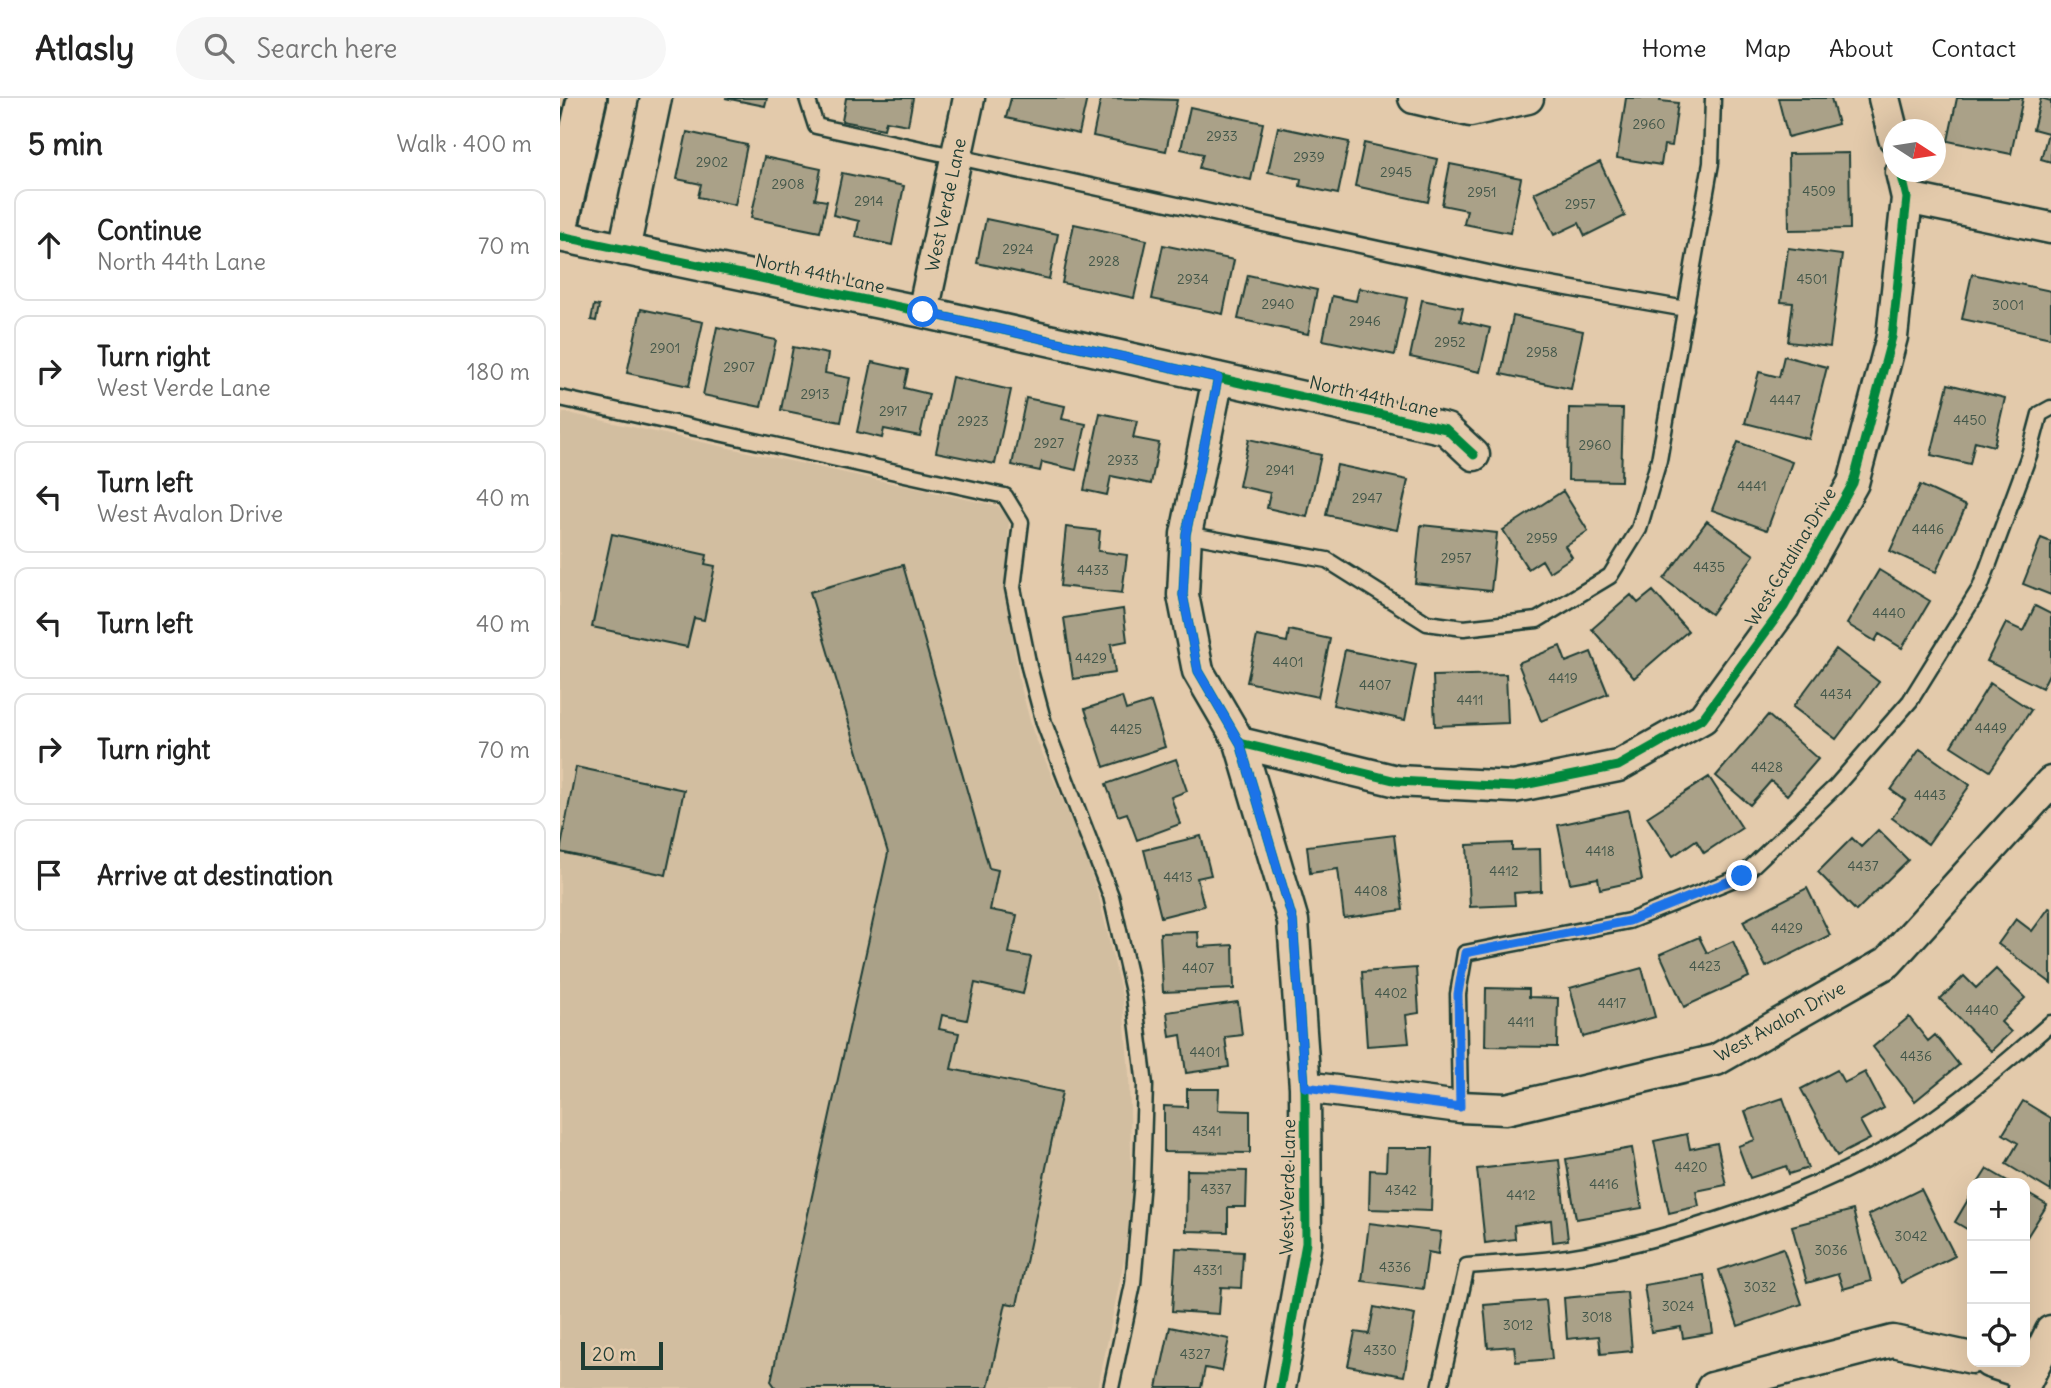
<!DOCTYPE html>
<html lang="en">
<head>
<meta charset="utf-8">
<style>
  body { margin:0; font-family:Delius,sans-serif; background:#f6f6f6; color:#222 }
  .controls { position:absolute; right:21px; bottom:21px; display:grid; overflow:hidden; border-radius:14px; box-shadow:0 7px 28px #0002 }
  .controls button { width:63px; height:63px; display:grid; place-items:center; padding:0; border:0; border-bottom:2px solid #e0e0e0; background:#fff; color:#222; font:35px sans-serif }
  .compass { position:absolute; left:1323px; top:21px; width:63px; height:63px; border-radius:50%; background:#fff; box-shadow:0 7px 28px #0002; rotate:102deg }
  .scale { position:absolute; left:21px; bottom:18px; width:82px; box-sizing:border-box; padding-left:7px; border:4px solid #1f3d34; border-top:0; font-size:19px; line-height:24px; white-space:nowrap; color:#1f3d34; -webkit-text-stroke:5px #e3caab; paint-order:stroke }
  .stop { position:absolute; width:21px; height:21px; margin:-16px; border:5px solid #1a73e8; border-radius:50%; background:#fff }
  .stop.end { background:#1a73e8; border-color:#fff; box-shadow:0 2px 7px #0008 }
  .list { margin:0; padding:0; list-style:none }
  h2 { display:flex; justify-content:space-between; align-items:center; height:91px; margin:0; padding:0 28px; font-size:30px }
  h2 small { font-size:23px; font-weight:400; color:#767676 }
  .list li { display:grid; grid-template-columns:46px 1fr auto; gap:21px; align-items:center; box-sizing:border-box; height:112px; margin:0 14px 14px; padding:0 14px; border:2px solid #e0e0e0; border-radius:14px }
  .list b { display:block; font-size:26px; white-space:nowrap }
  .list p { margin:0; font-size:23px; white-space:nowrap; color:#767676 }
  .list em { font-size:23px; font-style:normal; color:#767676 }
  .icon { flex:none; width:38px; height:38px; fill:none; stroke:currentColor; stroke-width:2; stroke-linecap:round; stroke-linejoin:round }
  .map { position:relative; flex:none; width:1491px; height:1290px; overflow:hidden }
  header { display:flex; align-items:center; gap:42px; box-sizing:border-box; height:98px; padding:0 35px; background:#fff; border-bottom:2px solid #e0e0e0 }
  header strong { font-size:33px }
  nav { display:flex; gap:38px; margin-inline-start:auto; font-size:24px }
  .search { width:490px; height:63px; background:#f6f6f6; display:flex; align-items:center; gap:18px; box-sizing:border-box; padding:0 24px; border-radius:38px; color:#767676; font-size:26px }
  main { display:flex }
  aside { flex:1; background:#fff }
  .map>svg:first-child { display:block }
  .built { fill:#d2bea0 }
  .building { fill:#aaa188; stroke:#1f3d34; stroke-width:2 }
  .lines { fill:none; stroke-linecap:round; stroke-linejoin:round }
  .lane-casing { stroke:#1f3d34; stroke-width:19 }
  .street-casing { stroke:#1f3d34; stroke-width:35 }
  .secondary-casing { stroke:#1f3d34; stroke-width:44 }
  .lane { stroke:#e3caab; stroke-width:14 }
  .street { stroke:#e3caab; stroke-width:30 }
  .secondary { stroke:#e3caab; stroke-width:38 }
  .cycleway-casing { stroke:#e3caab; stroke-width:13 }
  .cycleway { stroke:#00873e; stroke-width:9 }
  .route { stroke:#1a73e8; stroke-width:9 }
  .labels { text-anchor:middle; stroke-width:6; stroke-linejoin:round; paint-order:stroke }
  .number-label { font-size:14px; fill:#425649 }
  .street-label { font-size:18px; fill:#1f3d34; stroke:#e3caab }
</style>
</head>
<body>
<header>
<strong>Atlasly</strong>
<div class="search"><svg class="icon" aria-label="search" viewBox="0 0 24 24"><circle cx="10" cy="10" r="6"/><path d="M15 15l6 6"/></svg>Search here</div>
<nav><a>Home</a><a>Map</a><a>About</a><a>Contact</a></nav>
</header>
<main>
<aside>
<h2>5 min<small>Walk · 400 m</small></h2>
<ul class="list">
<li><svg class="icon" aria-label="ahead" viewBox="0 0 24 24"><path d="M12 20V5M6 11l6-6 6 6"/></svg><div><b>Continue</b><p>North 44th Lane</p></div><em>70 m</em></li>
<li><svg class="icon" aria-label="right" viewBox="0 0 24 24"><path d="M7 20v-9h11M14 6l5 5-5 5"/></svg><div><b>Turn right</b><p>West Verde Lane</p></div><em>180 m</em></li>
<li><svg class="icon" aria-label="left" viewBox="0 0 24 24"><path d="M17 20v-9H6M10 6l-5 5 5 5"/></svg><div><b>Turn left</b><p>West Avalon Drive</p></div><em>40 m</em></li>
<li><svg class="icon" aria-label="left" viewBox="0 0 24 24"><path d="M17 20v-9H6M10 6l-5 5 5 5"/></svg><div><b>Turn left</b></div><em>40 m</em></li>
<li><svg class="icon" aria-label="right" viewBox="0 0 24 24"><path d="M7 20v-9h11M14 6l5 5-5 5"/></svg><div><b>Turn right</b></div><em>70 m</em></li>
<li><svg class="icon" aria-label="arrive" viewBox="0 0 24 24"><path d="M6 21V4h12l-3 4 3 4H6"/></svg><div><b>Arrive at destination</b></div></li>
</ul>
</aside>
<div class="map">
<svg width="1491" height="1290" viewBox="0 0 1491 1290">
  <rect width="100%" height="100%" fill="#e3caab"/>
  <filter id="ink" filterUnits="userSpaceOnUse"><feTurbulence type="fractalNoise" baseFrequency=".0143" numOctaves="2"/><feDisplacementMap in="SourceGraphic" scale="14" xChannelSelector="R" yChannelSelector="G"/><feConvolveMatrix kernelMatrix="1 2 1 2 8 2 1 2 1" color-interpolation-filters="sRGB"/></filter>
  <g filter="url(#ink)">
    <path class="built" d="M3 314 438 408 449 421 446 495 459 582 473 634 522 747 540 803 563 902 569 976 572 1089 566 1152 538 1290H0V328Z"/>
    <path class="building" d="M165 0H207L205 8Z
      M286 0H353L348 27 326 23 324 31 282 23Z
      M451 0H527L519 36 446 20Z
      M541 0 617 2 606 53 533 38Z
      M1066 0H1101L1100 3 1118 5 1112 48 1104 47 1101 67 1057 60Z
      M1218 0H1271L1278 26 1228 39Z
      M1397 0H1463L1451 56 1388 43Z
      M1481 0 1491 3V64L1481 61 1488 35 1473 31Z
      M630 9 703 25 691 82 639 70 643 56 621 51Z
      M718 29 789 44 778 96 740 88 741 81 708 74Z
      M127 34 187 47 175 107 138 99 141 86 117 81Z
      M804 45 877 61 868 104 795 88Z
      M1289 55 1290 131 1229 132 1228 56Z
      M204 59 261 71 255 101 267 103 260 134 191 120Z
      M1040 64 1065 118 1025 138 1019 125 994 137 974 95Z
      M890 66 961 80 950 135 904 126 907 112 882 107Z
      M282 75 344 88 332 147 296 139 299 123 273 117Z
      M426 121 498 136 489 181 417 165Z
      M514 126 587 142 574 200 502 185Z
      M603 147 674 162 663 216 592 201Z
      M1228 150 1282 157 1270 249 1228 244 1233 205 1221 204Z
      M1412 176 1491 193V240L1402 221Z
      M688 177 757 192 748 236 678 221Z
      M799 190 847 200 835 257 763 242 772 198 796 203Z
      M862 202 903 210 900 223 930 230 920 274 850 259Z
      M34 207 39 208 36 223 31 222Z
      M81 211 143 224 129 288 67 275Z
      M953 218 1023 233 1011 291 941 276Z
      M157 229 216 242 201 309 143 297Z
      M233 249 268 256 265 275 290 280 281 324 221 312Z
      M1224 258 1267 269 1249 341 1185 325 1199 274 1219 279Z
      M312 264 348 272 344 290 369 296 360 338 324 331 322 340 297 334Z
      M392 279 451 292 435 366 376 354Z
      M1388 286 1445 300 1434 348 1415 343 1410 366 1371 357Z
      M466 300 505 308 502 321 526 326 516 372 482 364 480 373 452 367Z
      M1009 310 1063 311 1061 383 1008 382Z
      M540 315 577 323 573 340 599 345 591 386 551 378 547 397 524 392Z
      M689 341 761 357 747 419 707 410 710 395 679 388Z
      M1178 344 1232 364 1207 432 1152 412Z
      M777 367 848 382 837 432 766 417Z
      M1360 387 1406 408 1376 474 1330 453Z
      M1003 393 1028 433 1005 448 1012 459 989 474 982 462 968 471 943 432Z
      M1147 423 1194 457 1151 516 1104 481Z
      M861 427 937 435 931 493 855 485Z
      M506 429 540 433 538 453 567 457 562 495 500 488Z
      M52 436 147 457 145 466 155 468 144 522 134 520 127 549 32 529Z
      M1481 440 1491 444V497L1463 486Z
      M343 467 429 770 438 772 430 812 457 817 449 855 471 859 463 896 415 885 407 922 382 917 379 931 399 935 391 971 502 994 457 1207 446 1205 428 1290H216L211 1283 328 755 250 494Z
      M1319 472 1370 503 1342 550 1319 536 1315 543 1287 526Z
      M1093 493 1128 533 1074 580 1032 531 1071 497 1078 505Z
      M1475 508 1491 516V572L1482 590 1427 563 1446 525 1463 533Z
      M563 511 567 543 551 546 555 575 513 581 504 520Z
      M729 532 770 541 758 599 687 584 697 538 727 544Z
      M1000 548 1006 564 1031 554 1048 596 981 623 958 565Z
      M1276 551 1319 584 1276 641 1233 609Z
      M785 552 856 567 845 622 773 607Z
      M946 576 948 625 875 628 873 578Z
      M1430 585 1471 612 1430 673 1391 648Z
      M562 599 566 612 591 604 605 649 544 669 525 611Z
      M1208 617 1258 661 1227 697 1211 683 1190 707 1156 678Z
      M1360 651 1410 687 1368 746 1332 720 1345 702 1331 692Z
      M616 661 627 693 611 699 620 726 577 742 567 715 558 718 546 686Z
      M16 669 124 692 106 777 0 754Z
      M1149 679 1182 730 1144 755 1136 742 1113 758 1087 719Z
      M1068 712 1082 782 1040 791 1038 780 1010 785 998 727Z
      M1318 732 1348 762 1296 813 1258 774 1292 740 1301 749Z
      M834 737 843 812 784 820 778 771 750 775 747 748Z
      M641 738 651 777 637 780 644 808 601 819 584 752Z
      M952 745V752L980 751 981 793 954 795 955 807 910 809 907 747Z
      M1247 790 1270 837 1206 869 1183 823Z
      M1489 810 1491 811V885L1438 846 1456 821 1472 833Z
      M638 834 639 849 673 847 674 891 603 894 600 835Z
      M1139 839 1147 855 1173 843 1189 879 1124 909 1100 856Z
      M856 870 859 915 846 917 849 945 807 948 802 874Z
      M1082 870 1095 919 1023 939 1010 890Z
      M1436 871 1465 900 1441 924 1451 934 1431 953 1380 901 1404 878 1416 890Z
      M926 890 969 891V899L998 900 997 949 925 948Z
      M678 904 682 937 665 939 669 969 626 975 621 937 610 939 607 914Z
      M1349 919 1368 943 1375 937 1399 967 1355 1003 1313 949Z
      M1277 972 1284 985 1305 974 1324 1010 1300 1023 1310 1041 1277 1058 1241 991Z
      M627 991H659L658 1012 690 1013V1055L604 1054V1008L627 1009Z
      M1223 1000 1248 1070 1229 1076 1226 1068 1190 1080 1178 1048 1195 1042 1185 1013Z
      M1463 1003 1491 1020V1093L1446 1066 1458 1045 1443 1036Z
      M1127 1036 1130 1051 1157 1045 1166 1087 1136 1093 1139 1108 1109 1115 1094 1043Z
      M827 1050H873L871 1113 809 1111 810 1072 826 1073Z
      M1072 1050 1082 1110 1016 1121 1006 1061Z
      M999 1062 1008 1142 993 1144 991 1122 954 1127 955 1141 925 1145 917 1071Z
      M1427 1071 1451 1085H1418Z
      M627 1072 687 1073 686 1109H668V1134L626 1133Z
      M1361 1091 1395 1158 1341 1185 1308 1117Z
      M1465 1094 1487 1107 1467 1139 1465 1137Z
      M1412 1095V1134L1395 1124Z
      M1293 1112 1311 1183 1283 1191 1278 1176 1247 1185 1232 1128Z
      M809 1125 881 1134 878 1156 868 1154 863 1191 802 1183Z
      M616 1150 683 1154 681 1190 661 1189 659 1216 612 1213Z
      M1223 1150 1242 1206 1178 1228 1159 1172Z
      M1144 1177 1153 1235 1123 1240 1121 1229 1091 1234 1084 1187Z
      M1067 1194 1072 1253 1041 1256 1039 1238 1007 1241 1004 1200Z
      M986 1202 992 1261 956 1264 954 1248 928 1250 924 1207Z
      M814 1209 855 1217 844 1278 788 1268 795 1234 809 1236Z
      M610 1229 669 1241 662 1273 645 1270 641 1290H597Z"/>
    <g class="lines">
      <defs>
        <path id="lane" d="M247 0 256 28 951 180 1126 211
          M0 300 445 398 461 424 453 490 469 569 484 625 551 798 574 898 585 987 582 1083 573 1186 551 1290
          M626 436 767 462 867 525 904 530 977 522 1050 478 1079 431 1099 362 1151 65 1153 0
          M900 1009 898 896 905 855 1069 823 1182 778 1276 688 1350 603 1420 490 1469 357 1480 316 1491 310
          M880 1290 907 1168C941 1165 975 1164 1008 1159 1097 1145 1224 1104 1304 1063 1373 1028 1433 976 1491 925"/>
        <path id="street" d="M854 0 910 13 968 0
          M1324 0 1334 40
          M1347 100 1491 130
          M0 138 363 214 886 331 914 357
          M64 152 96 0
          M363 214 409 0
          M658 280 626 436 623 497 638 573 680 645 733 823 745 989 746 1145 720 1290
          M680 645 837 683 954 689 1058 668 1143 620 1224 509 1293 385 1332 239 1347 100 1341 74
          M745 989 900 1009 946 1011 1156 962 1328 864 1491 684
          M1429 1264 1469 1277
          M1152 1290 1333 1243 1412 1260
          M1463 1290 1491 1233"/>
        <path id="secondary" d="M0 120 27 0"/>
      </defs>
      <use href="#lane" class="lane-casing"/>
      <use href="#street" class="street-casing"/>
      <use href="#secondary" class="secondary-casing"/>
      <use href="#lane" class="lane"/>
      <use href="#street" class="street"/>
      <use href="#secondary" class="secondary"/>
      <defs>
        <path id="cycleway" d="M0 138 363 214 886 331 914 357
          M658 280 626 436 623 497 638 573 680 645 733 823 745 989 746 1145 720 1290
          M680 645 837 683 954 689 1058 668 1143 620 1224 509 1293 385 1332 239 1347 100 1341 74"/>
      </defs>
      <use href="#cycleway" class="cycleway-casing"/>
      <use href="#cycleway" class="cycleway"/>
    </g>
  </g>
  <g class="lines" filter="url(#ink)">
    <path class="route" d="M363 214 658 280 626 436 623 497 638 573 680 645 733 823 745 989 900 1009 898 896 905 855 1069 823 1182 778"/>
  </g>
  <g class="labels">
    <g class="number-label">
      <text x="1089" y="31">2960</text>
      <text x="662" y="43">2933</text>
      <text x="749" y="64">2939</text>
      <text x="152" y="69">2902</text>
      <text x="836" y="79">2945</text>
      <text x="228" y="91">2908</text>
      <text x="1259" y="98">4509</text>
      <text x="922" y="99">2951</text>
      <text x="309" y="108">2914</text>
      <text x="1020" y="111">2957</text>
      <text x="458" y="156">2924</text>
      <text x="544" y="168">2928</text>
      <text x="633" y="186">2934</text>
      <text x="1252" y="186">4501</text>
      <text x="718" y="211">2940</text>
      <text x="1448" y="212">3001</text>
      <text x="805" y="228">2946</text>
      <text x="890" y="249">2952</text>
      <text x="105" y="255">2901</text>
      <text x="982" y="259">2958</text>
      <text x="179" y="274">2907</text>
      <text x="255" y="301">2913</text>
      <text x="1225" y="307">4447</text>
      <text x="333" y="318">2917</text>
      <text x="1410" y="327">4450</text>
      <text x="413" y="328">2923</text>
      <text x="489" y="350">2927</text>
      <text x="1035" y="352">2960</text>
      <text x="563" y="367">2933</text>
      <text x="720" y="377">2941</text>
      <text x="1192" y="393">4441</text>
      <text x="807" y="405">2947</text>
      <text x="1368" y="436">4446</text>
      <text x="982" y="445">2959</text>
      <text x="896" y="465">2957</text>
      <text x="1149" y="474">4435</text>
      <text x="533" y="477">4433</text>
      <text x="1329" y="520">4440</text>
      <text x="531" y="565">4429</text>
      <text x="728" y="569">4401</text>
      <text x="1003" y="585">4419</text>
      <text x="815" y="592">4407</text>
      <text x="1276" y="601">4434</text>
      <text x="910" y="607">4411</text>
      <text x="1431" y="635">4449</text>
      <text x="566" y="636">4425</text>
      <text x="1207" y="674">4428</text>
      <text x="1370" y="702">4443</text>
      <text x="1040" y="758">4418</text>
      <text x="1303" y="773">4437</text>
      <text x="944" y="778">4412</text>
      <text x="618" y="784">4413</text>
      <text x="811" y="798">4408</text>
      <text x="1227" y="835">4429</text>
      <text x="1145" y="873">4423</text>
      <text x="638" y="875">4407</text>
      <text x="831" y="900">4402</text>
      <text x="1052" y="910">4417</text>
      <text x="1422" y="917">4440</text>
      <text x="961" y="929">4411</text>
      <text x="645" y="959">4401</text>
      <text x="1356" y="963">4436</text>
      <text x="647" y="1038">4341</text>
      <text x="1131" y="1074">4420</text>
      <text x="1044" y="1091">4416</text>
      <text x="656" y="1096">4337</text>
      <text x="841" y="1097">4342</text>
      <text x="961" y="1102">4412</text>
      <text x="1351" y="1143">3042</text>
      <text x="1271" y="1157">3036</text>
      <text x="835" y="1174">4336</text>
      <text x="648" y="1177">4331</text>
      <text x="1200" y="1194">3032</text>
      <text x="1118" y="1213">3024</text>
      <text x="1037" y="1224">3018</text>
      <text x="958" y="1232">3012</text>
      <text x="820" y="1257">4330</text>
      <text x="635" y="1261">4327</text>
    </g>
    <g class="street-label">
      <text transform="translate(386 107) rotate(-78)" y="6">West Verde Lane</text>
      <text transform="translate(260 176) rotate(12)" y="6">North 44th Lane</text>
      <text transform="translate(814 299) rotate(13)" y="6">North 44th Lane</text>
      <text transform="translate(1231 459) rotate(-59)" y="6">West Catalina Drive</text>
      <text transform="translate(1220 924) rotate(-29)" y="6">West Avalon Drive</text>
      <text transform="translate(728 1089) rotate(-89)" y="6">West Verde Lane</text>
    </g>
  </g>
</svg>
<div class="controls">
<button>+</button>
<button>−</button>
<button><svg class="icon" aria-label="locate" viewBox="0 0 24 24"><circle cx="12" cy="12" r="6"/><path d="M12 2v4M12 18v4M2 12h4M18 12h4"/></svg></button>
</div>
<svg class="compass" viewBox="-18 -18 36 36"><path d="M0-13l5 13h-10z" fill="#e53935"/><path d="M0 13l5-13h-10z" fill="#767676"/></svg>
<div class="scale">20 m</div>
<div class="stop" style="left:363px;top:214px"></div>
<div class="stop end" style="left:1182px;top:778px"></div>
</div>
</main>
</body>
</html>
